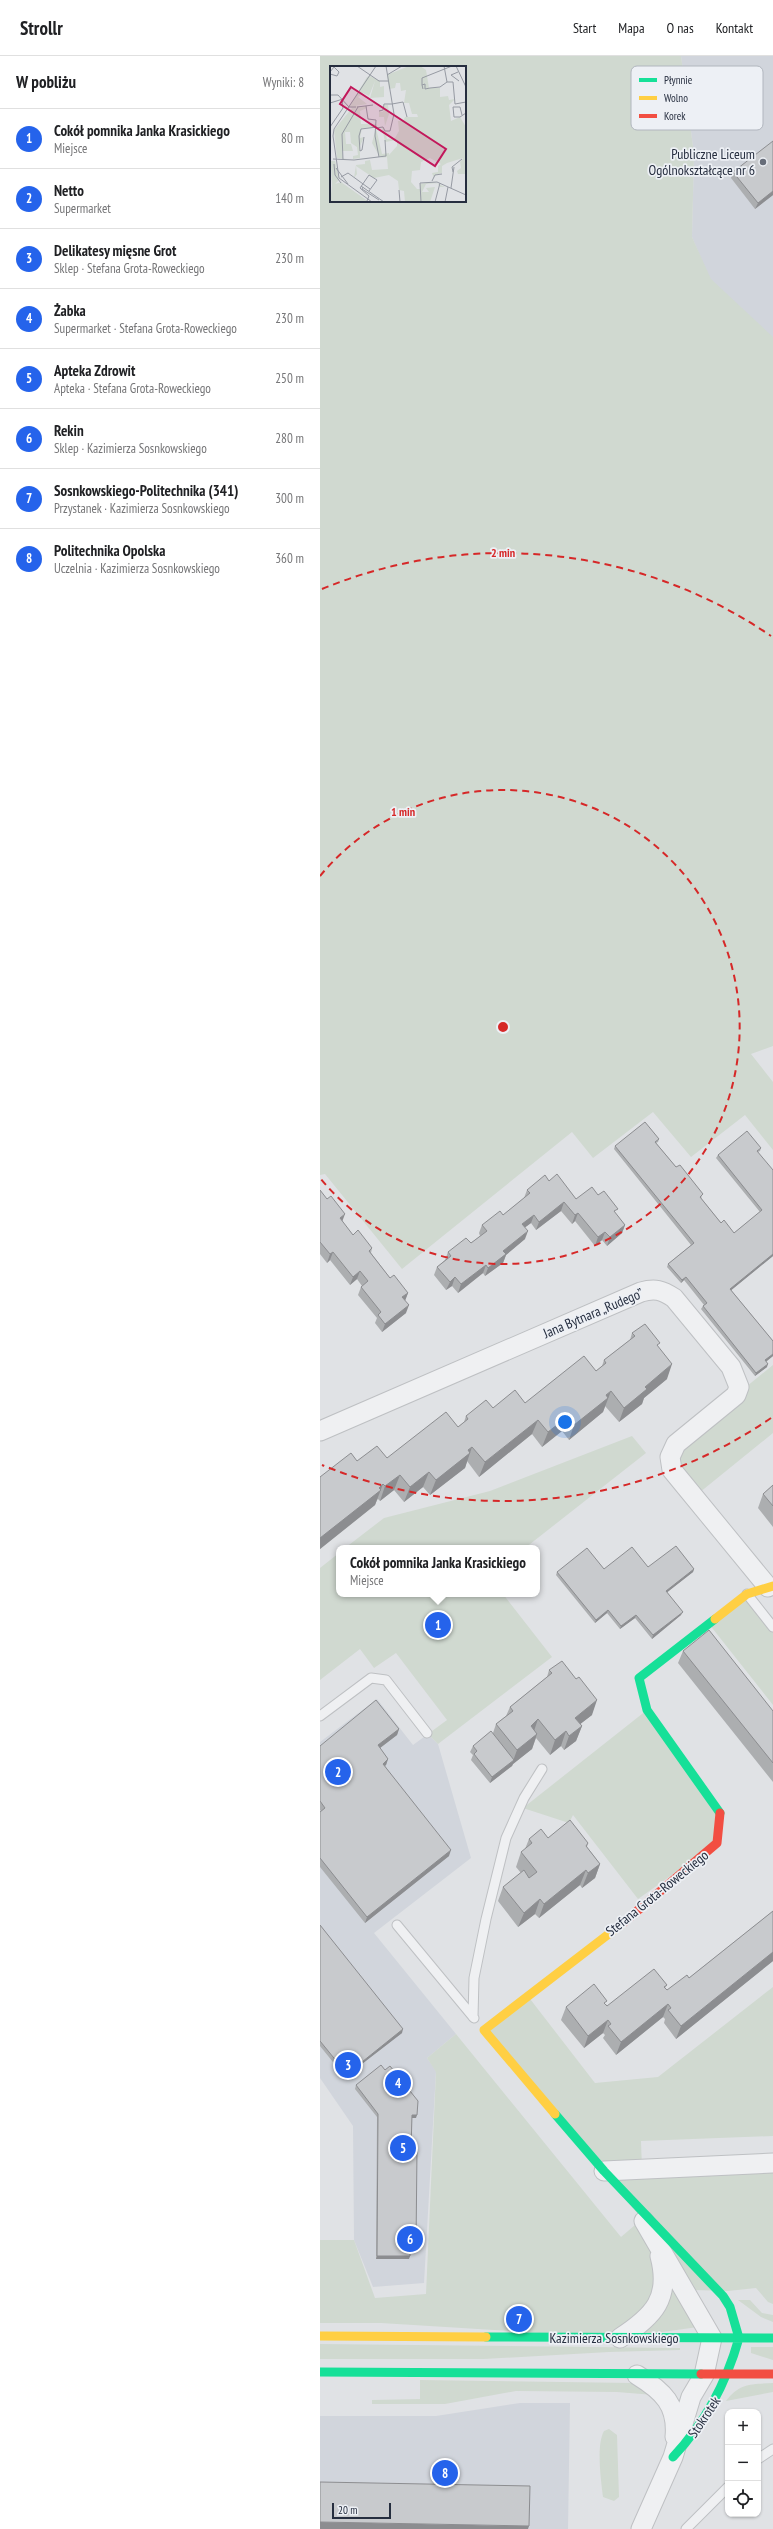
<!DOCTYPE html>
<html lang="pl">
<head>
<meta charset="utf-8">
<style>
  body { margin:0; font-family:"PT Sans Narrow",sans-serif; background:#f2f2f2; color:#202124 }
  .controls { position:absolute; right:12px; bottom:12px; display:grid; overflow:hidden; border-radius:8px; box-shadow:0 1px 3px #0004 }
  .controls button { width:36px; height:36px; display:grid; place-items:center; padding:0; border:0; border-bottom:1px solid #e0e0e0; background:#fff; color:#202124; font:20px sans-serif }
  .scale { position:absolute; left:12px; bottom:10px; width:59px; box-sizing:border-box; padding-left:4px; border:2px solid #262e3f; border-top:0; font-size:11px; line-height:14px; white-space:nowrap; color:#262e3f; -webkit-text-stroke:3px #edf0f5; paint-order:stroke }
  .you { position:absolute; left:245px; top:1366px; width:14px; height:14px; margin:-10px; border:3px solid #fff; border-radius:50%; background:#1a73e8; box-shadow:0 0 0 6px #1a73e833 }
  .badge { display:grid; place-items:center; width:26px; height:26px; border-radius:50%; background:#2563eb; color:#fff; font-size:13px; font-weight:700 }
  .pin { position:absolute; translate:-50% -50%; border:2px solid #fff; box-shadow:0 1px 4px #0006 }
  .popup { position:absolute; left:16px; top:1489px; width:204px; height:52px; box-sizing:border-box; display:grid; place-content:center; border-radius:8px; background:#fff; filter:drop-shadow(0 1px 3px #0005); font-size:13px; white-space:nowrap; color:#757577 }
  .popup b { font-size:15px; color:#202124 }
  .popup::after { content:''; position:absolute; left:50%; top:100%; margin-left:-8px; border:8px solid transparent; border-top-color:#fff }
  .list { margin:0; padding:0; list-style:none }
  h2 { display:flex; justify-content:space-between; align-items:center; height:52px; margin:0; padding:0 16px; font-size:17px }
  h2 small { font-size:13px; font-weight:400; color:#757577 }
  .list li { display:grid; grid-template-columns:26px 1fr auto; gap:12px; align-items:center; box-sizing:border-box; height:60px; padding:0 16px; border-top:1px solid #e0e0e0 }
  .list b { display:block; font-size:15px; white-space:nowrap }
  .list p { margin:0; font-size:13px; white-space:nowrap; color:#757577 }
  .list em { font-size:13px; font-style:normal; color:#757577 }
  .icon { flex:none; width:22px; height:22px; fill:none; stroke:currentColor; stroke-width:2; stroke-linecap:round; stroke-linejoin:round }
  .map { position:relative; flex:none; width:453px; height:2473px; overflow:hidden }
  header { display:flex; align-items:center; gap:24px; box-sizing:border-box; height:56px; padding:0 20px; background:#fff; border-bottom:1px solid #e0e0e0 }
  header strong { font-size:19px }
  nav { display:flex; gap:22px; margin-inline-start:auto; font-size:14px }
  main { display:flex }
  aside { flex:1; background:#fff }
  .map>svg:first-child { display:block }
  .built { fill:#d1d5dc }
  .green { fill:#d0d9d0; fill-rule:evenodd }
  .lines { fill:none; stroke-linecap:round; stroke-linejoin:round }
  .lane-casing { stroke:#bec0c3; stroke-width:11 }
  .street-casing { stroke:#bec0c3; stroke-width:21 }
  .lane { stroke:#eff0f2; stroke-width:9 }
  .street { stroke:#eff0f2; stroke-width:19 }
  .fast { stroke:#16e098; stroke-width:9 }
  .slow { stroke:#ffcf43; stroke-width:9 }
  .jam { stroke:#f24e42; stroke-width:9 }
  .wall { fill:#acaeb0 }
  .shaded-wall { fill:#8c8d90 }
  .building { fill:#c8cacd; stroke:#8c8d90 }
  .ring { fill:none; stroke:#d62828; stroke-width:2; stroke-dasharray:7 5 }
  .poi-dot { fill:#676d79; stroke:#edf0f5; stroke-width:1.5 }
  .labels { text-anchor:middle; stroke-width:3.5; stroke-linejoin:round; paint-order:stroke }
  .poi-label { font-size:14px; fill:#262e3f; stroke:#edf0f5; text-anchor:end }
  .street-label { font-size:14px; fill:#262e3f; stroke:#edf0f5 }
  .inset-road { fill:none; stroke:#969aa3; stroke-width:1 }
  .view { fill:#c2185b; fill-opacity:0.15; stroke:#c2185b; stroke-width:2 }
  .inset-edge { fill:none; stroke:#262e3f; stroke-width:2 }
  .key { fill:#edf0f5; stroke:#b1b6be; stroke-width:1 }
  .key-label { font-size:11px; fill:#262e3f }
  .centre { fill:#d62828; stroke:#edf0f5; stroke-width:2 }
  .ring-label { font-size:12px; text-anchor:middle; font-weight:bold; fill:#d62828; stroke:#edf0f5; stroke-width:3.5; stroke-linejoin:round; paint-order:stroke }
</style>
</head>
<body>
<header>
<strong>Strollr</strong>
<nav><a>Start</a><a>Mapa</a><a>O nas</a><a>Kontakt</a></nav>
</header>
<main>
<aside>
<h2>W pobliżu<small>Wyniki: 8</small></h2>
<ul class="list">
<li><span class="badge">1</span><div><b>Cokół pomnika Janka Krasickiego</b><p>Miejsce</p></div><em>80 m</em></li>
<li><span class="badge">2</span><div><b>Netto</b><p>Supermarket</p></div><em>140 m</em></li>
<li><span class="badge">3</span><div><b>Delikatesy mięsne Grot</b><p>Sklep · Stefana Grota-Roweckiego</p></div><em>230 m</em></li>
<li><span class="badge">4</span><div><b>Żabka</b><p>Supermarket · Stefana Grota-Roweckiego</p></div><em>230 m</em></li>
<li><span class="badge">5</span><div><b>Apteka Zdrowit</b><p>Apteka · Stefana Grota-Roweckiego</p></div><em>250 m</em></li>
<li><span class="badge">6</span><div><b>Rekin</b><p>Sklep · Kazimierza Sosnkowskiego</p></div><em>280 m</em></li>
<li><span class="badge">7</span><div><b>Sosnkowskiego-Politechnika (341)</b><p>Przystanek · Kazimierza Sosnkowskiego</p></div><em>300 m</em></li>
<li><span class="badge">8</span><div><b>Politechnika Opolska</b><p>Uczelnia · Kazimierza Sosnkowskiego</p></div><em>360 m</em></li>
</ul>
</aside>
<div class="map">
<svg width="453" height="2473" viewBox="0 0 453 2473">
  <rect width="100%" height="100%" fill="#e0e2e5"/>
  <path class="built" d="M361 0H453V283L402 238 389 221 372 181 374 98Z
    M57 1643 93 1689 108 1678 118 1688 151 1802 54 1877 136 1978 107 2002 116 2015 104 2227 53 2231 34 2184 33 2070 0 2022V1686Z
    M200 2347H250L248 2473H0V2360H116Z"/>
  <path class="green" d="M0 0H361L374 98 372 181 391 223 453 281V990L431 998 453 1026V1094L425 1059 371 1101 333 1056 273 1102 252 1076 82 1213 5 1118 0 1119ZM11 11H145V145H11Z
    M453 1309V1377L374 1441 352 1414 356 1388Z
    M312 1380 326 1397 205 1492H25L64 1462 170 1435Z
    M19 1497V1538H183L232 1601 118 1688 108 1678 127 1664 76 1597 54 1612 40 1593 0 1624V1512Z
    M427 1538 453 1571V1649L389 1568Z
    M327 1654 400 1754 397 1787 318 1843 253 1759 249 1767 203 1752Z
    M453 1931V2080L321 2085 322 2113 453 2107V2248L448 2246 436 2232 408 2235 373 2234 385 2270 300 2282 61 2267H0V2184H34L55 2242 106 2238 116 2016 107 2002 136 1978 301 2181 322 2163 164 1974 207 1939 275 2027 338 2021Z
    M418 2244H430L442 2257 453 2259V2266L441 2261Z
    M0 2288 360 2292V2294L289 2296 164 2303H0Z
    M431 2291H453V2304L431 2297Z
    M100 2324 314 2327 334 2339 297 2336 196 2335 125 2348H52V2344L100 2343Z
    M453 2327V2336L406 2345C419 2327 432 2328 453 2327Z
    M289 2373 297 2379 299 2441 294 2445 283 2441C281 2425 276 2389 284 2375Z"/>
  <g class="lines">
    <defs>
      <path id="lane" d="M427 1538 453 1571
        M0 1660 51 1622 66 1624 107 1677
        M77 1869 154 1962
        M153 1961 154 1922 166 1863 186 1782 204 1742 222 1713
        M438 2403 453 2393
        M366 2473 408 2431"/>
      <path id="street" d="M0 1375 321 1236C335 1232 342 1234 354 1242L411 1311 419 1331 416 1339 356 1388 350 1401 352 1414 448 1531
        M284 2115 453 2107
        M300 2282C334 2260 351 2242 340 2200
        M317 2319C343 2335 358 2349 355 2381
        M321 2473 353 2401 371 2341 384 2319 392 2282 324 2165"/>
    </defs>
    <use href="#lane" class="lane-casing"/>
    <use href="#street" class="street-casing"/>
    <use href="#lane" class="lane"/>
    <use href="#street" class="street"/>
    <path class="fast" d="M395 1563 319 1622 327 1654 400 1757
      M235 2058 284 2115 403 2240 410 2251 419 2282
      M166 2281 453 2282
      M0 2316 381 2318
      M353 2401C386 2366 406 2328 419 2282"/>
    <path class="slow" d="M395 1563 427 1538 453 1530
      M235 2058 164 1974 303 1867
      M0 2280 166 2281"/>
    <path class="jam" d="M303 1867 397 1787 400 1757
      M381 2318H453"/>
  </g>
  <path class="wall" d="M413 116 453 139 435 153 411 122Z
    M339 1083 338 1086 336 1087 356 1111 382 1141 381 1142 401 1167 414 1177 440 1156 396 1102 398 1099 441 1092 440 1095 438 1096 453 1200 411 1234 453 1285V1300L446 1306 447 1311 435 1320 381 1253 383 1250 384 1249 364 1224 361 1227 347 1211 348 1208 371 1189 294 1093 295 1090Z
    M229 1125 256 1143 278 1139 296 1158 305 1169 302 1177 287 1190 282 1184 275 1190 255 1165 252 1168 241 1155 216 1174 211 1167 205 1171V1183L186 1199 183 1207 165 1220 163 1217 138 1237 132 1230 126 1234 114 1219 117 1211 125 1204 128 1196 151 1187 160 1180 159 1177 162 1169 183 1159 204 1142 207 1134Z
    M0 1134 22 1166 33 1179 52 1192 51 1197 70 1222 88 1237 85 1244 86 1257 62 1276 55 1267 57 1262 38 1239 41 1231 42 1230 37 1223 30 1229 10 1204 7 1207 0 1198Z
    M312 1277 338 1291 347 1323 324 1342 322 1348 299 1366 285 1350 283 1356 249 1384 242 1375 222 1391 212 1378 159 1421 147 1405 145 1412 110 1439 103 1431 84 1446 74 1434 60 1445 58 1443 57 1444 55 1449 0 1493V1421L37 1405 67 1402 138 1371 144 1366 146 1360 173 1352 205 1347 276 1315 282 1310 284 1304 310 1284Z
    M453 1429V1471L438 1452 443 1438Z
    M328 1511 374 1513 373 1516 347 1536 361 1559 332 1583 315 1562 300 1573 287 1557 275 1567 236 1519 237 1516 284 1513Z
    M363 1595 453 1655V1726L358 1607Z
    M229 1614 272 1659 260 1668 262 1670 256 1685 244 1694 241 1690 230 1699 216 1682 212 1693 193 1708 192 1710 170 1727 151 1704 153 1699 150 1696 153 1690 173 1677 176 1668 186 1660 190 1651 227 1621Z
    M79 1673 77 1679 60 1692 68 1703 66 1709 65 1710 129 1800 45 1867 0 1811V1756L1 1755 0 1754V1690Z
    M228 1782 268 1787 267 1791 280 1808 275 1822 262 1832 260 1829 219 1862 215 1858 198 1871 178 1845 183 1831 201 1817 196 1811 201 1796 205 1793 209 1783Z
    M453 1855V1905L356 1983 344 1967 345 1963 343 1961 296 1999 283 1982 285 1979 283 1977 264 1992 241 1964 246 1951 286 1948 287 1950 347 1929 345 1932 347 1934 369 1922Z
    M0 1869 82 1977 25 2021 0 1990Z
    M36 2029 96 2062H92L91 2093 96 2190 95 2193H90L89 2203H56L57 2061 35 2033Z"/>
  <path class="shaded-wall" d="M453 135V139L435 153 438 147Z
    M244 1146 241 1155 216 1174 219 1166Z
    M258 1157 255 1165 252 1168 255 1159Z
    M25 1158 22 1166 20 1162Z
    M214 1159 211 1167 199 1176 202 1168Z
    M305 1169 302 1177 287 1190 290 1181Z
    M208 1175 205 1183 186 1199 183 1207 165 1220 168 1212 183 1195Z
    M285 1176 282 1184 275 1190 278 1181Z
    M13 1196 10 1204 7 1207 10 1198Z
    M453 1198V1200L409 1236 410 1233Z
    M166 1209 163 1217 138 1237 141 1228Z
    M40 1215 37 1223 30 1229 33 1221Z
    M135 1221 132 1230 126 1234 130 1226Z
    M366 1221 364 1224 361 1227 362 1224Z
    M88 1237 85 1245 82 1241Z
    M89 1249 86 1257 62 1276 65 1268Z
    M453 1298V1300L444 1307 445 1304Z
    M352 1308 347 1323 324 1342 322 1348 299 1366 304 1352 325 1331Z
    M448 1308 447 1311 435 1320 436 1317Z
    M291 1335 283 1356 249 1384 254 1369Z
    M247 1361 242 1375 222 1391 228 1376Z
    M218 1364 212 1378 159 1421 165 1406Z
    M152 1391 145 1412 110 1439 116 1424Z
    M109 1416 103 1431 84 1446 90 1431Z
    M80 1419 74 1434 60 1445 65 1430Z
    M63 1428 55 1449 0 1493V1482Z
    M374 1513 373 1516 345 1538 346 1535Z
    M288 1554 287 1557 275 1567 276 1564Z
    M363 1556 361 1559 332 1583 333 1579Z
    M316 1559 315 1562 300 1573 301 1570Z
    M277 1644 272 1659 250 1676 255 1662Z
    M218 1663 213 1678 211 1670Z
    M262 1670 256 1685 244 1694 249 1680Z
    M79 1673 77 1679 56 1695 58 1689Z
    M246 1675 241 1690 230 1699 235 1684Z
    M217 1678 212 1693 193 1708 192 1710 170 1727 172 1721 193 1705 197 1694Z
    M68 1703 66 1709 60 1713 63 1708Z
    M131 1794 129 1800 45 1867 47 1861Z
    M280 1808 275 1822 262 1832 268 1817Z
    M266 1814 260 1829 219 1862 224 1848Z
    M220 1843 215 1858 198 1871 204 1857Z
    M453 1896V1905L356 1983 361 1970Z
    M348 1948 343 1961 296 1999 301 1986Z
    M288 1964 283 1977 264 1992 268 1980Z
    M83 1973 82 1977 25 2021 27 2018Z
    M92 2059H97L96 2062H90Z
    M90 2190H96L95 2193H89Z
    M57 2200H90L89 2203H56Z
    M0 2466 209 2470 208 2473H0Z"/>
  <path class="building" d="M453 85V135L438 147 413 116Z
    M325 1066 339 1083 335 1086 356 1111 360 1109 383 1138 380 1141 401 1167 404 1164 414 1177 442 1154 398 1099 427 1075 441 1092 437 1095 453 1114V1198L410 1233 453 1285V1298L445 1304 448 1308 436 1317 383 1250 387 1247 366 1221 362 1224 348 1208 374 1187 295 1090Z
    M237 1118 256 1143 272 1131 278 1139 284 1135 298 1153 294 1155 305 1169 290 1181 285 1176 278 1181 258 1157 255 1159 244 1146 219 1166 214 1159 202 1168 208 1175 183 1195 186 1198 168 1212 166 1209 141 1228 135 1221 130 1226 117 1211 131 1200 128 1196 146 1182 151 1187 167 1175 162 1169 180 1155 183 1159 210 1137 207 1134 225 1119 229 1125Z
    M0 1134 7 1143 11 1140 25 1158 20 1162 33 1179 38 1174 52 1192 49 1195 70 1222 74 1219 88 1237 82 1241 89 1249 65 1268 58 1259 61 1256 41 1231 48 1225 40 1215 33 1221 13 1196 10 1198 0 1186Z
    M325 1268 340 1287 337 1289 352 1308 325 1331 327 1333 304 1352 291 1335 286 1339 288 1342 254 1369 247 1361 228 1376 218 1364 165 1406 152 1391 148 1394 150 1397 116 1424 109 1416 90 1431 80 1419 65 1430 63 1428 59 1432 61 1434 0 1482V1421L31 1397 37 1405 57 1390 67 1402 126 1356 138 1371 148 1363 146 1360 166 1344 173 1352 195 1334 205 1347 264 1300 276 1315 286 1307 284 1304 315 1280 312 1277Z
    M453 1429V1450L443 1438Z
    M356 1490 374 1513 346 1535 363 1556 333 1579 316 1559 301 1570 288 1554 276 1564 237 1516 267 1492 284 1513 312 1491 328 1511Z
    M389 1574 453 1655V1707L363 1595Z
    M242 1605 256 1623 259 1621 277 1644 255 1662 262 1670 249 1680 246 1675 235 1684 218 1663 211 1670 217 1678 197 1694 176 1668 193 1655 190 1651 232 1617 229 1614Z
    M56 1644 79 1673 58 1689 68 1703 63 1708 131 1794 47 1861 0 1802V1756L5 1752 0 1745V1690Z
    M171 1675 194 1704 172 1721 154 1698 157 1695 153 1690Z
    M250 1764 268 1787 266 1790 280 1808 268 1817 266 1814 224 1848 220 1843 204 1857 183 1831 204 1814 209 1822 217 1816 201 1796 212 1787 209 1783 221 1773 228 1782Z
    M453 1855V1896L361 1970 348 1954 351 1952 348 1948 301 1986 288 1970 291 1968 288 1964 268 1980 246 1951 274 1928 287 1945 284 1947 287 1950 334 1913 347 1929 344 1931 347 1934 367 1919 369 1922Z
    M0 1869 83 1973 27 2018 0 1985Z
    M61 2009 65 2014 70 2010 98 2045 97 2059H92L91 2093H97L96 2190H90V2200H57L58 2058 36 2029Z
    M0 2426 210 2430 209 2470 0 2466Z"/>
  <g class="ring">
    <path d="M0 820A237 237 0 1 1 0 1122"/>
    <path d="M451 1362A474 474 0 0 1 2 1409M2 533A474 474 0 0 1 451 580"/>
  </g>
  <circle class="poi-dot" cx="443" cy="106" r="4"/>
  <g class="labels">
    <g class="poi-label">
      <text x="435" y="103">Publiczne Liceum<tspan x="435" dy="16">Ogólnokształcące nr 6</tspan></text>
    </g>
    <g class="street-label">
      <text transform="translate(273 1257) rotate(-23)" y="5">Jana Bytnara „Rudego”</text>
      <text transform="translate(337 1837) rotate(-39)" y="5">Stefana Grota-Roweckiego</text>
      <text x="294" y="2287">Kazimierza Sosnkowskiego</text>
      <text transform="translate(384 2361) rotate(-56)" y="5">Stokrotek</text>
    </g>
  </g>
  <g transform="translate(10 10)">
    <rect width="136" height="136" fill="#e0e2e5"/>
    <path d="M79 0H90L96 4 99 22H110V31L118 30 119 34 125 33 119 39 121 55 130 51 136 61V108H128L127 105 131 102 130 96 133 92 117 97 112 100V107L105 109 104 112 102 107 108 106V100L111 98 100 92 91 96 90 104 82 105 81 116 87 123H90V118L104 116 115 121H110L107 117 96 118 92 126H99L96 122 105 121 100 136H75L74 125 69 124 68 115 59 109 44 112 26 100 27 108 24 112 26 99 35 98V95L40 94 42 104 58 103 57 91 50 92 55 90 50 91 42 77 46 62 52 88 59 87V89L67 80V74L55 76 52 61 54 62 57 73 65 72 69 65 68 55H73L75 51H88L87 48H82L79 37H74L76 24 71 25 70 17H66L65 22 59 23 57 9ZM40 10 50 15V21L54 20V31L40 32 45 15 39 30 33 27 28 31 37 38 25 40H36L37 42 30 45 31 58H46L47 61 32 62 30 72 34 71 30 80V92L23 93V90L28 89 27 81 21 77 20 66H15L16 78H21L23 85H12L13 92 17 93 7 92 4 64 22 42 19 41 37 11ZM54 39H58L59 48 55 60 54 51H49V45L53 46ZM0 72 1 95H5L9 114 5 118 11 116 39 136H0L2 120Z" fill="#d0d9d0"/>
    <path class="inset-road" d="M27 0 49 15H58M114 0 117 16M126 0 136 21M0 6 4 1 9 6 7 10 0 8M128 6 121 9 129 15M57 9 72 0M117 16H123L125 38 136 36M92 19V12L122 0M93 23 92 19 95 18V23L100 22 110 21 117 16M0 29H8L19 41H26M0 37 13 33M62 38 73 36 77 51M36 40 38 53 46 54 45 70 49 91M27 41 43 39M49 45 53 44 54 38H62M132 49 130 41H123L124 51H130L136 47M0 61 13 42 12 34M46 62 53 61 55 65H60L64 48 56 0M32 84 30 85 29 70 31 63 47 61M32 84 34 71M3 93 24 94 56 90 55 74M13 94 12 68 28 41M4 98 5 109 11 117M0 99V115M6 102 18 118M123 106 122 101 132 93M11 111 18 107 40 123M102 115 105 109 112 108M31 120 54 136M33 121 32 123 49 134M121 122 124 101M69 124 70 136M37 135 39 130 30 122 39 109 47 114 39 125M42 136 9 112 3 70 4 63 46 0M91 136 90 117 107 116 136 129M105 136 110 117M115 136 118 121"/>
    <path class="view" d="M21 21 116 83 105 100 10 38Z"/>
    <rect width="136" height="136" class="inset-edge"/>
  </g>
  <rect x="311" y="10" width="132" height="64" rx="6" class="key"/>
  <rect x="319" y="22" width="18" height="4" fill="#16e098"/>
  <rect x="319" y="40" width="18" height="4" fill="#ffcf43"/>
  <rect x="319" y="58" width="18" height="4" fill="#f24e42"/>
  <g class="key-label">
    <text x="344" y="28">Płynnie</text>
    <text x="344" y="46">Wolno</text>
    <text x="344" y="64">Korek</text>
  </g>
  <circle cx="183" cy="971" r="6" class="centre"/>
  <g class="ring-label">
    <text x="183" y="501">2 min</text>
    <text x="83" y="760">1 min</text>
  </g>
</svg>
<div class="controls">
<button>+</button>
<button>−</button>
<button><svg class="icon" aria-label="locate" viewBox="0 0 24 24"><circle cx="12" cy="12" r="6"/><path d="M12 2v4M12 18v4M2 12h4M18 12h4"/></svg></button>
</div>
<div class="scale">20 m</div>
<div class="you"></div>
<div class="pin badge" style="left:118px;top:1569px">1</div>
<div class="popup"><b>Cokół pomnika Janka Krasickiego</b>Miejsce</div>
<div class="pin badge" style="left:18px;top:1716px">2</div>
<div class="pin badge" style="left:28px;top:2009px">3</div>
<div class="pin badge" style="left:78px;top:2027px">4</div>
<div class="pin badge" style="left:83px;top:2092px">5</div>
<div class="pin badge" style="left:90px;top:2183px">6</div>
<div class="pin badge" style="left:199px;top:2263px">7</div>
<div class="pin badge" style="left:125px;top:2417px">8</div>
</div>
</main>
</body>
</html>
